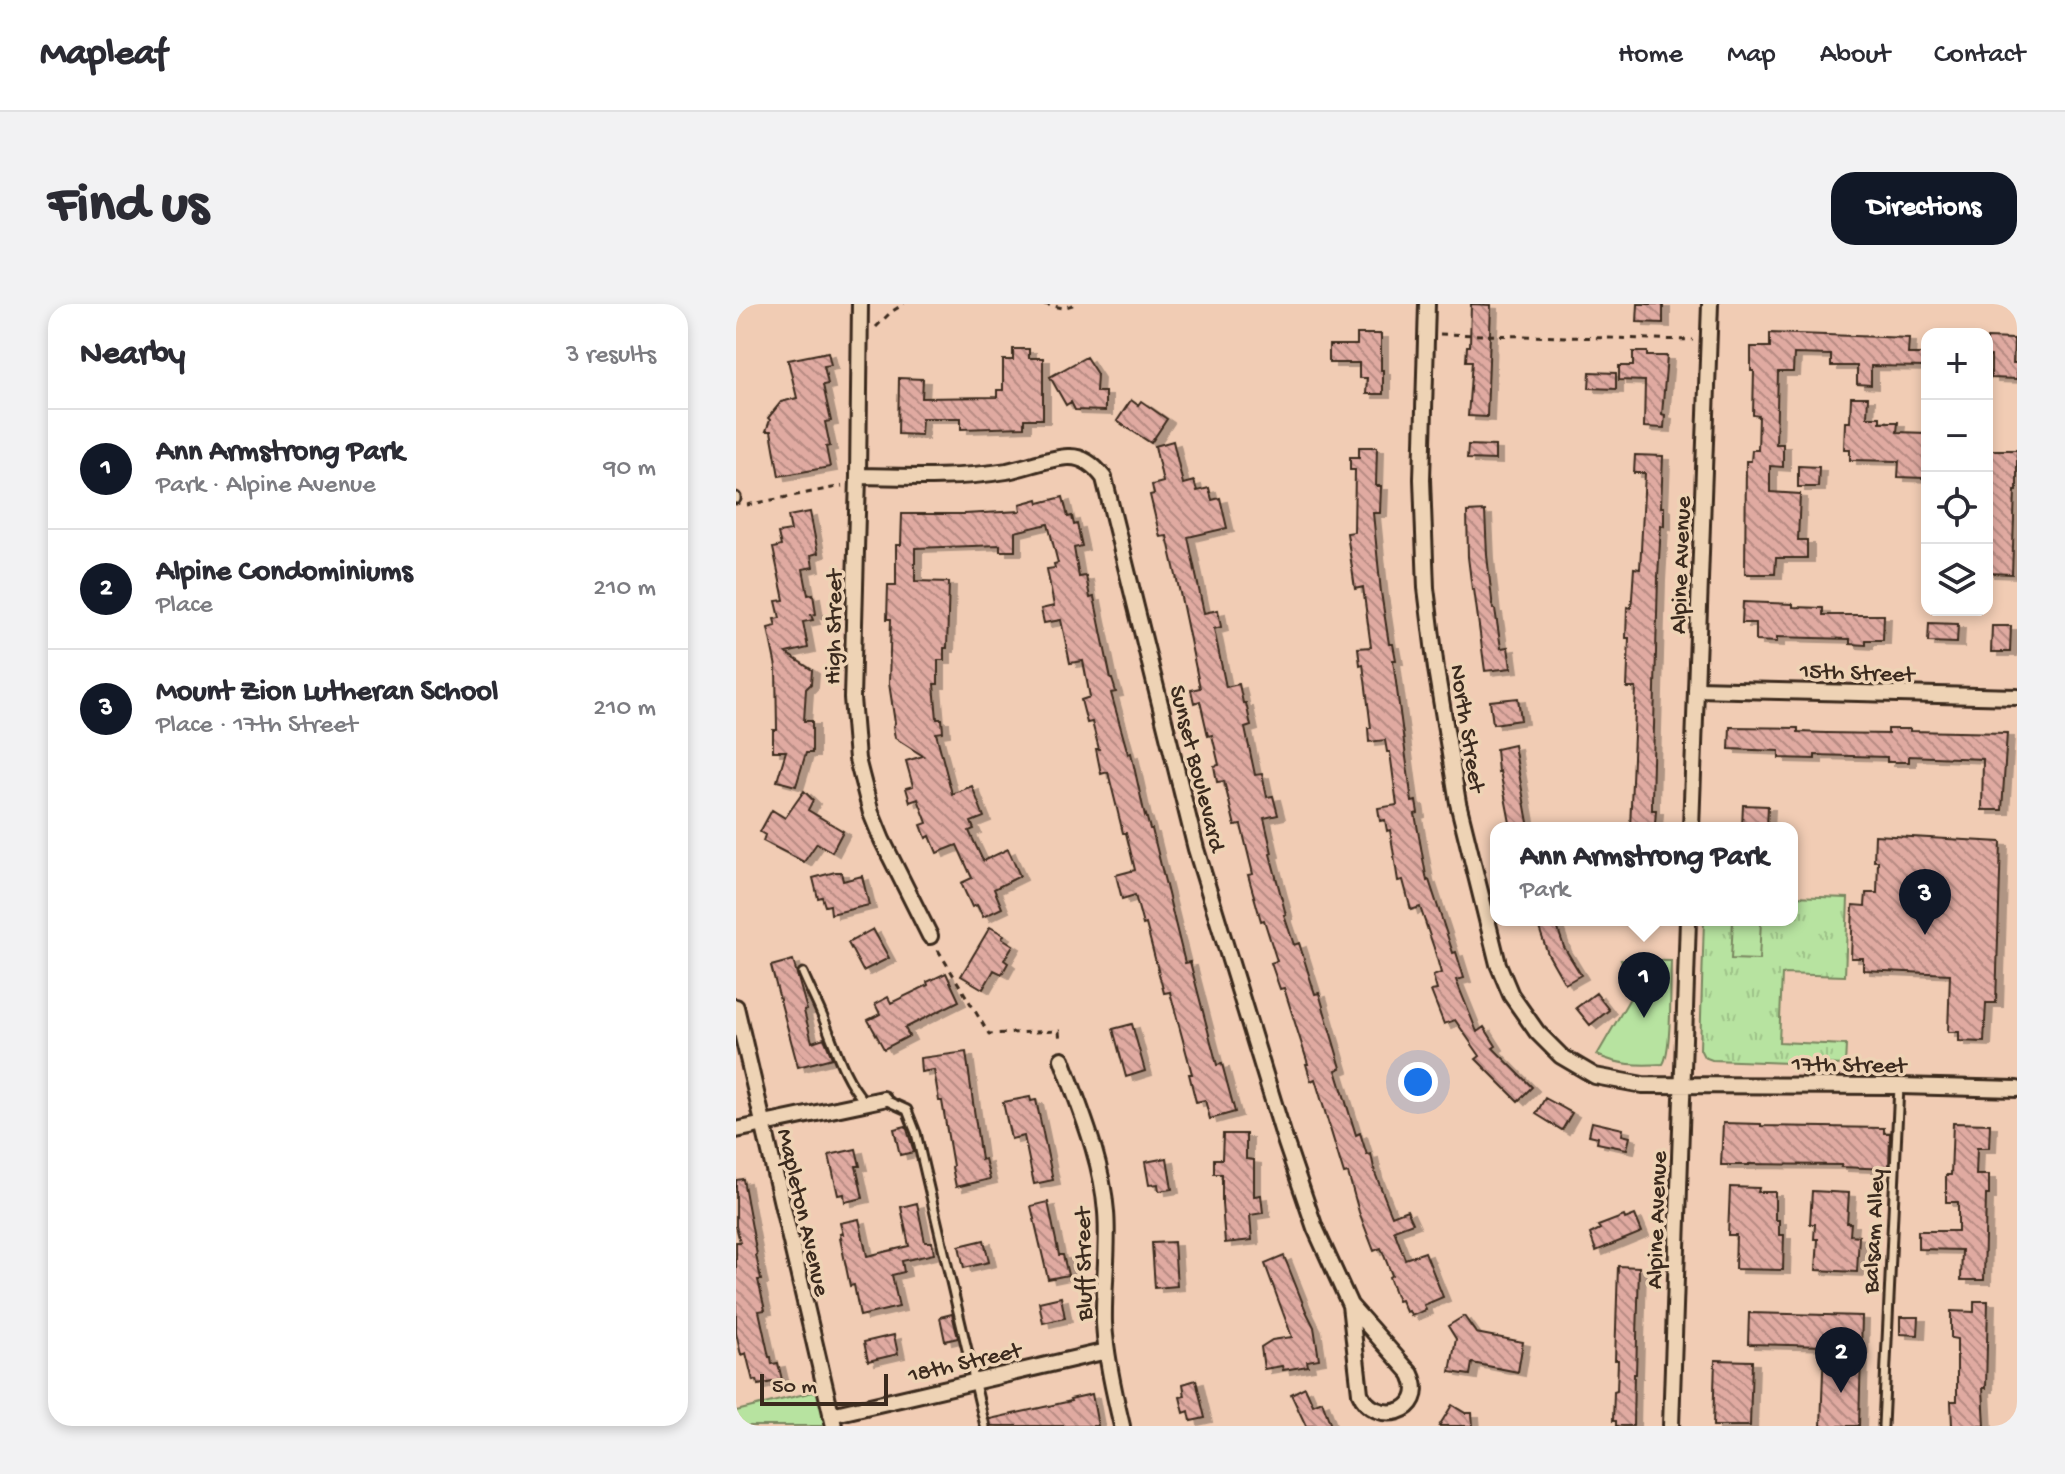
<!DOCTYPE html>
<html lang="en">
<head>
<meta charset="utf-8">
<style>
  body { margin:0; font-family:"Gochi Hand",sans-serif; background:#f2f2f3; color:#2b2b33 }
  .controls { position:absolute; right:24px; top:24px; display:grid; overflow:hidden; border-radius:16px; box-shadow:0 4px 12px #0003 }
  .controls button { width:72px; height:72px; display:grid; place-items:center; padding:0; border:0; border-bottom:2px solid #e1e1e2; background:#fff; color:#2b2b33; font:40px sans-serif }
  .scale { position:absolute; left:24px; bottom:20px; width:128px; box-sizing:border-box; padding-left:8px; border:4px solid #3b2a1e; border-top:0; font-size:22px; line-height:28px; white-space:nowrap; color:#3b2a1e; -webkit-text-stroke:6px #eed3b5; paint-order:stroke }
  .you { position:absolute; left:682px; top:778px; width:28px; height:28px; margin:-20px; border:6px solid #fff; border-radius:50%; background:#1a73e8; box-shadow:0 0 0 12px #1a73e833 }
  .badge { display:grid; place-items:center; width:52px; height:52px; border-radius:50%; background:#111827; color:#fff; font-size:26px; font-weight:700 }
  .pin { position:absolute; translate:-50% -66px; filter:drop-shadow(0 2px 4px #0008) }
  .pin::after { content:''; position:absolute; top:42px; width:28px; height:24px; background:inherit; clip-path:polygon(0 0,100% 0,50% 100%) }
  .popup { position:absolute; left:754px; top:518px; width:308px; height:104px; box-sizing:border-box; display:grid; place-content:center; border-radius:16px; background:#fff; filter:drop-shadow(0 2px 6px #0005); font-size:26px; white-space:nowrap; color:#7c7c81 }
  .popup b { font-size:30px; color:#2b2b33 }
  .popup::after { content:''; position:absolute; left:50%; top:100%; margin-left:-16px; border:16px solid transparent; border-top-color:#fff }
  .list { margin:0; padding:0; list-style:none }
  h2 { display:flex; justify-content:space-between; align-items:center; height:104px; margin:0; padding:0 32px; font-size:34px }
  h2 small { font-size:26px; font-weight:400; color:#7c7c81 }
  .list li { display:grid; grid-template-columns:52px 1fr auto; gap:24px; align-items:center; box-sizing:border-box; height:120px; padding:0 32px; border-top:2px solid #e1e1e2 }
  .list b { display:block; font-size:30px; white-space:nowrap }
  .list p { margin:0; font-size:26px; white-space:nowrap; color:#7c7c81 }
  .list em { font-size:26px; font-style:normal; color:#7c7c81 }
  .icon { flex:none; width:44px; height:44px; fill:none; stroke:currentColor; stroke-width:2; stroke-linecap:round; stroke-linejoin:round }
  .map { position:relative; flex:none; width:1281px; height:1122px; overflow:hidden; border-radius:24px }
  header { display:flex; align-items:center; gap:48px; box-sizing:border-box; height:112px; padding:0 40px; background:#fff; border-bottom:2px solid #e1e1e2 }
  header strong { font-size:38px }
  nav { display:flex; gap:44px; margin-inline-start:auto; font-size:28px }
  .intro { display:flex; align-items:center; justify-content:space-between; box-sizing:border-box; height:192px; padding:0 48px }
  h1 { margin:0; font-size:56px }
  .button { padding:20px 36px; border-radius:24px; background:#111827; color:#fff; font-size:28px; font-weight:700 }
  main { display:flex; gap:48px; padding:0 48px }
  aside { flex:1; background:#fff; border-radius:24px; box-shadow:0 4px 12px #0003 }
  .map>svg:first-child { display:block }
  .grass { fill:url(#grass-tufts); stroke:#79865f; stroke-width:2 }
  .green { fill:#b7e3a0; stroke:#79865f; stroke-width:2 }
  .building { fill:url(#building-back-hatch); stroke:#3b2a1e; stroke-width:2; filter:url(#shadow) }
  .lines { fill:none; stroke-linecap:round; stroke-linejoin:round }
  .service-casing { stroke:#3b2a1e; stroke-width:13 }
  .minor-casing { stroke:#3b2a1e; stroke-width:20 }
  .path { stroke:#3b2a1e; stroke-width:3; stroke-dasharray:6 6; stroke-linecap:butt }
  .service { stroke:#eed3b5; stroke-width:7 }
  .minor { stroke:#eed3b5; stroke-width:14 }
  .labels { text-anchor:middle; stroke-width:7; stroke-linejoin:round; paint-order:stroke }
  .street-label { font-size:24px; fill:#3b2a1e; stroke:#eed3b5 }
</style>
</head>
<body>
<header>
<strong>Mapleaf</strong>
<nav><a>Home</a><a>Map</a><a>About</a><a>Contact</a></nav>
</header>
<div class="intro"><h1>Find us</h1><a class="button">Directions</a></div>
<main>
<aside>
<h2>Nearby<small>3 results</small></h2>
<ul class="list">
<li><span class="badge">1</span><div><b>Ann Armstrong Park</b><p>Park · Alpine Avenue</p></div><em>90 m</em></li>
<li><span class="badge">2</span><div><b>Alpine Condominiums</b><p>Place</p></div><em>210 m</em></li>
<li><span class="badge">3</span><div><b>Mount Zion Lutheran School</b><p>Place · 17th Street</p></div><em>210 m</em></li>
</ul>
</aside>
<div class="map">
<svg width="1281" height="1122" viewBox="0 0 1281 1122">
  <defs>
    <pattern id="grass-tufts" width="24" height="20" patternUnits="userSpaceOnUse" patternTransform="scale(2)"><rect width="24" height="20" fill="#b7e3a0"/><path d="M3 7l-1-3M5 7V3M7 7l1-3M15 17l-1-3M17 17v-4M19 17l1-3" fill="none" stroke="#9ec389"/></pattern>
    <pattern id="building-back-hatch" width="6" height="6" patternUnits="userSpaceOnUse" patternTransform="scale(2)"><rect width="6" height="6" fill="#e0aaa1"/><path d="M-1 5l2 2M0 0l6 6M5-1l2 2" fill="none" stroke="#b78b83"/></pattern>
    <filter id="shadow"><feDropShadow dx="7" dy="4" stdDeviation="0" flood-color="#0004"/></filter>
  </defs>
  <rect width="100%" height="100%" fill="#f1ccb4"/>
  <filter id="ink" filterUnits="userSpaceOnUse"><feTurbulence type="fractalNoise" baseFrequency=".0125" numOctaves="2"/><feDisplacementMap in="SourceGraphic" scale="16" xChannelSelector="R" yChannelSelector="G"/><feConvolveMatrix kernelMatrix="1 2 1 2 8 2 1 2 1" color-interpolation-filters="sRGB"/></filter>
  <g filter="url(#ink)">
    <path class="grass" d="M1056 592 1112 594 1109 672 1046 670 1043 738 1110 741 1109 761 976 756 968 753 964 745 968 616H1056Z"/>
    <path class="green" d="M997 616H1025L1023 656 995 655Z
      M885 656 935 657C934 678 936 746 927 760 903 762 882 761 861 751L897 689Z
      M89 1085 98 1122H0V1107Z"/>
    <path class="building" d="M735 0 755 1 751 113 732 112 736 57H730L731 42H734Z
      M902 0H927V19L901 18Z
      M1034 29 1173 34 1172 50H1191V63L1135 62V81L1121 80V62H1095V51L1058 50 1057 68H1042L1040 140H1047V163L1034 162V188L1064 190 1062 236H1071V254H1040L1039 270H1009L1010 157H1015L1016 146H1022L1023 112 1017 111 1018 67H1015V43H1034Z
      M621 30H645V66H647V90H630L631 74H623V59H593V41H621Z
      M1251 34 1278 35 1277 59H1281V75L1255 74V52H1251Z
      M277 45H293V54H307V115H288V123L225 125V114H186L185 131 162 130 163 74 187 75 186 94 261 93V86H267V56H277Z
      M92 48 95 61 88 62 92 80 87 81 95 117 89 118 94 142 90 143 94 163 43 172 35 127H30L34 116 32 114 45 98 61 94 52 56Z
      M897 48H911V52H931L926 110 929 111 928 124 908 123 909 77 883 76V62H897Z
      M350 53 361 70 360 88H369V107L339 106 335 98 330 101 314 73Z
      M854 68 880 69V85L853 84Z
      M1115 93H1132L1131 113H1144V118H1162L1161 128 1191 129V158H1188V174L1162 173 1163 157 1114 156V145H1108L1109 118H1114Z
      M395 96 402 101 405 97 431 115 415 139 381 117Z
      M437 137 447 180 458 177 461 187 473 184 476 196 484 194 491 224 452 233 468 309 482 306 485 323 478 325 490 383 503 380 507 399H510L515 422 509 424 519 471 526 470 531 493 537 492 542 511 528 514 536 549 534 550 550 611H548L558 641 563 639 579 690 583 689 605 764 600 766 620 831 624 829 631 851 635 850 639 869 656 912 671 906 677 919 658 926 669 955 689 948 707 993 688 1001 690 1006 675 1012 673 1007 670 1008 665 996 662 997 653 973 656 971 645 944 638 947 623 908 612 869 608 870 579 775 575 777 570 760H572L548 684 544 685 535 659 541 657 528 616 525 617 512 571 517 570 505 521 499 522 488 477 481 478 478 462 483 461 476 431 472 432 464 397 458 399 455 386 464 384 446 298 431 232 424 233 414 191 418 190 416 181 427 178 419 142Z
      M732 141 759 142V156L731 155Z
      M623 143H641L640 182H645L644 209H637L645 288 653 340H657L660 356H657L676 498 680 497 682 509 679 510 691 577 693 576 717 649 720 648 728 674 720 676 741 728 748 723 760 742 757 744 796 783 782 797 740 755 744 752 719 716 708 720 695 687 701 686 697 672 705 669 698 644 684 603 675 606 667 576 662 577 654 526 651 527 649 516 644 517 642 504 661 501 654 448H651L649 436 633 438 632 424H635L627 360 624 361 622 344 635 343 627 283 619 285 611 229 618 228 619 166H614V153H623Z
      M1255 146H1281V187H1279L1276 270 1251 269V162H1255Z
      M899 151 927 152 925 203H928V222L925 221 922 273 916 496V506H920L919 520H915V524H894L900 384H891L893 334H890L891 303 895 304 896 294 898 264 904 265 909 169H898Z
      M1062 162 1083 163 1082 183H1062Z
      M327 193 332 213 336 212 338 221 341 220 346 242 338 244 343 273 350 272 354 294 358 293 375 375H376L380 388 375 389 392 450 395 449 409 512 410 511 414 525H416L449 659 454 658 481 761 486 760 499 808 474 815 469 796 460 798 453 770H456L434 688 428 689 410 620 407 621 399 591 386 595 380 571 399 566 390 529H387L372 468 365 470 360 445H363L356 418 351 419 345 396 354 393 347 357 334 359 325 316 308 319 305 305 318 302 311 265 319 264 318 260 322 259 312 220 279 228V247H264V241L179 244V277L213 278 211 344H208V356H202V380H198L201 415H206L207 428 200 429 216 490 236 482 248 513 235 518 238 525 233 527 247 557 272 545 284 572 258 585 266 604 247 613 241 601 236 603 225 579 236 574 221 541 201 549 194 532 190 534 185 521 191 519 182 495 174 498 170 484 177 482 170 457 187 452 159 434 157 422 159 419 153 379 155 315H151L152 281H160V241H165L166 210H228L285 207 284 200 302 195 303 199Z
      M749 207 751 251 757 305H759L765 344 772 343 775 364 749 367 738 285H736L732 253 731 208Z
      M74 208 82 249 75 251 77 263 67 265 72 291 77 290 80 310 75 311 77 316 67 318 72 344 50 349 76 366 75 380 70 385 68 417H76V449H70L60 482 41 477 50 447H37V426H41L40 363 32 324 40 322 38 315 44 314 40 297 48 296 37 244 45 242 42 229 55 227 52 212Z
      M1007 298 1057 300V303L1087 304V311H1148L1147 336H1130V341L1114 340V335L1041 333V338L1020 337V319H1006Z
      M1193 319 1222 320 1221 339 1192 338Z
      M1256 322H1275L1274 348H1255Z
      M782 394 785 416 757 420 754 397Z
      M994 423 1062 424V428L1090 429 1152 430V425H1174V427L1271 429 1266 506H1246L1247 455 1173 452V458H1151V453L1079 451V455L1043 454V447L993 445Z
      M778 441 782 464 793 524H775L764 467 762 468 760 445Z
      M68 487 77 496 72 506 107 527 96 548 81 539 68 558 27 537 29 531 24 528 36 506 49 514Z
      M1007 501 1032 502 1031 524H1006Z
      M1139 531 1265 538 1260 699H1250L1248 738 1223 737V728H1212L1214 670 1127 666V654H1115L1117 601 1129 602 1130 589H1141L1142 557H1138Z
      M99 568H105L107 577 126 572 133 601 95 610 94 601 89 602 86 593 82 594 77 574Z
      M817 616H819L828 643 845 671 829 680 812 650 802 621Z
      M254 623 268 631 266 634 277 641 268 656 272 659 266 670 258 666 247 685 225 672Z
      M137 625 153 654 127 667 112 639Z
      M57 656 71 706 68 707 76 738 88 734 96 754 62 763 35 662Z
      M210 669 223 697 169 724 173 732 148 745 132 716 144 710 139 700 152 693 155 699 192 681 191 678Z
      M860 689 873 706 854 721 840 704Z
      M396 720 409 767 390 773 377 725Z
      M230 748 245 856 249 855 254 875 220 883 216 863 217 862 206 797H203L198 766 185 768 184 754Z
      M294 793 295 797 300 796 317 876 298 880 288 832 275 835 267 798Z
      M809 794 836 809 826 826 800 810Z
      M856 818 887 825 886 831 894 833 891 845 861 839 862 833 853 831Z
      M987 819 1025 820V822L1148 824V829H1154L1153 865 1105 863 1106 861 1013 860V861H985Z
      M1217 819 1254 820 1253 844H1241L1240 871H1253V891H1250L1248 976H1225L1226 946 1182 945V927H1222V898H1210V871H1215Z
      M170 822 178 848 164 851 158 825Z
      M487 830H510V855L518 856V892L525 891 527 909 514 911 516 936 489 939 486 900V870H478V855H486Z
      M120 845 124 862H120L127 894 109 898 108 890 102 891 93 851Z
      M431 854 436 885 423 887 422 880 413 881 409 858Z
      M7 875 21 951H20L25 976H22L29 1006 23 1007 33 1053H35L36 1060 42 1059 46 1076 22 1081 21 1076 17 1077 10 1049 5 1051 0 1029V938H4L0 922V876Z
      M994 883 1023 884 1022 888H1039V916H1043V931H1048L1047 966 999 965 1000 931H992Z
      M1076 887 1113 889 1111 919H1115L1114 931 1123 932 1121 968 1080 966 1082 935H1078L1079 920H1074Z
      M312 898 323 951H327L332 971 312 975 295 902Z
      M181 899 189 938H196L198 950 166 957 168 968 156 971 163 1003 124 1012 118 981 114 982 104 934H105L104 930H107L104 919 123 915 131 952 173 942 165 903Z
      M899 911 906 928 860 947 854 930 864 925 862 922 888 912 889 915Z
      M248 936 253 958 228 964 223 942Z
      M438 938 441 982 419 984 416 939Z
      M548 952 570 1007 578 1023 583 1055 571 1057 572 1062 547 1066 546 1062 528 1065 525 1043 536 1036 556 1033 529 960Z
      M882 962 903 963 900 1070H898L897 1122H880V1117H877L878 1088 881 1087 882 1056H879Z
      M325 993 329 1014 307 1019 303 998Z
      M1238 997H1252L1250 1084H1247L1249 1122H1216L1215 1097H1221V1035L1215 1034V1007L1238 1008Z
      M1013 1009 1126 1012 1123 1122H1085L1088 1042 1012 1040Z
      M216 1010 222 1034 209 1037 204 1013Z
      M728 1012 740 1029 787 1038 782 1068 736 1059 734 1071 714 1068 720 1035 712 1022Z
      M1164 1013H1183L1182 1031 1164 1030Z
      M158 1031 162 1050 132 1057 128 1038Z
      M979 1056 1016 1057 1014 1122H977Z
      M460 1076 469 1114 455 1117 453 1107 448 1109 444 1093 449 1092 447 1080Z
      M569 1083 577 1101 586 1097 595 1122H570L555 1090Z
      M356 1090 362 1122H255L254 1115 335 1097 334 1095Z
      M716 1101 729 1109H736L737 1122H703Z"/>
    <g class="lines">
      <defs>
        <path id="service" d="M0 193V195
          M67 669C73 683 80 697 86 711 99 741 106 772 128 797
          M147 795 171 806 180 829 249 1122
          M1147 1122 1163 782"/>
        <path id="minor" d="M124 0 122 172 116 394 121 455 135 509 146 536 194 632
          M691 0 686 175 690 284 700 365 722 499 762 660 775 691 801 728 825 752 859 772 907 781 1163 782 1281 785
          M122 172C172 173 222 175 271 167 291 163 312 154 332 153 348 152 359 162 368 174L460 545 550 839 579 924 614 1001
          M960 385 1281 393
          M955 524 974 0
          M0 703 98 1122
          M326 755C344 805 366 855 370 908 373 945 367 982 368 1019 370 1054 378 1089 386 1122
          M0 826 147 795
          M614 1001 675 1070C694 1111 637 1122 624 1089Z
          M95 1111 371 1047
          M935 1122 952 616"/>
      </defs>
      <use href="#service" class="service-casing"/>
      <use href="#minor" class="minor-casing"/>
      <path class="path" d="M308 0 327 4 340 0
        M140 23 155 8 168 0
        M704 30 957 36
        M11 201 106 182
        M202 646 253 730 323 727 324 738"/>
      <use href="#service" class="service"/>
      <use href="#minor" class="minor"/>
    </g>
  </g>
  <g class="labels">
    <g class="street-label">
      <text transform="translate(943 261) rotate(-88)" y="8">Alpine Avenue</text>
      <text transform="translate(96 323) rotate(-89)" y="8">High Street</text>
      <text transform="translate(1121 367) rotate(2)" y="8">15th Street</text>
      <text transform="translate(733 424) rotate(81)" y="8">North Street</text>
      <text transform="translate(463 464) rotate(76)" y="8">Sunset Boulevard</text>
      <text transform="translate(1113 759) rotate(1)" y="8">17th Street</text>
      <text transform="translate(69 908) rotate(77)" y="8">Mapleton Avenue</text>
      <text transform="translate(919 916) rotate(-88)" y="8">Alpine Avenue</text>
      <text transform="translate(1136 927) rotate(-87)" y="8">Balsam Alley</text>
      <text transform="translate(346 960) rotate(-91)" y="8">Bluff Street</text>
      <text transform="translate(228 1057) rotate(-13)" y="8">18th Street</text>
    </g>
  </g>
</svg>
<div class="controls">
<button>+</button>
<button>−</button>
<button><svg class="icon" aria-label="locate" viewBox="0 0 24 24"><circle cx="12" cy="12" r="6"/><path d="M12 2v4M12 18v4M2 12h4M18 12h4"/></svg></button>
<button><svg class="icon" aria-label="layers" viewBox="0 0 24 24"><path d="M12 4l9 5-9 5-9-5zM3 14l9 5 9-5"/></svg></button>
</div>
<div class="scale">50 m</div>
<div class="you"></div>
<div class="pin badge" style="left:908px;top:714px">1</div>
<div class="popup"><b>Ann Armstrong Park</b>Park</div>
<div class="pin badge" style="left:1105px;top:1089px">2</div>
<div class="pin badge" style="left:1189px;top:631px">3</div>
</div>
</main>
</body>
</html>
